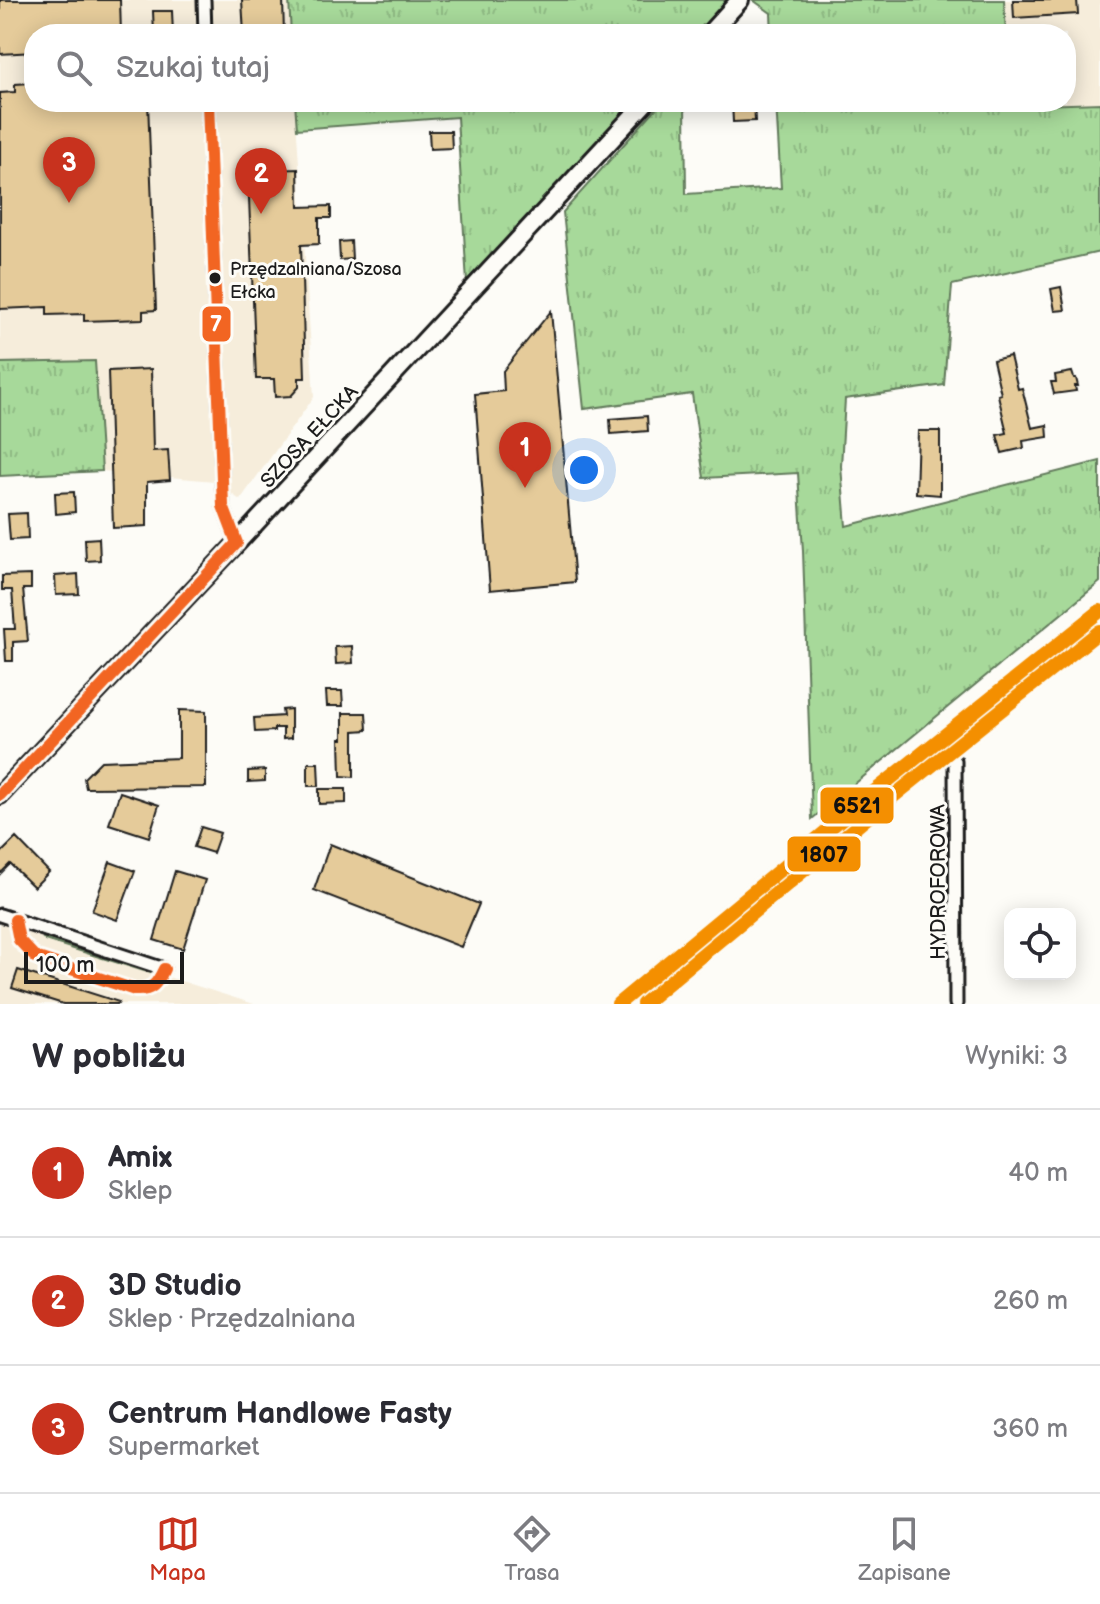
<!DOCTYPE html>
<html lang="pl">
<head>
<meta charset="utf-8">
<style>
  body { margin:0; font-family:"Balsamiq Sans",sans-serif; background:#f7f7f7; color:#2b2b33 }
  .controls { position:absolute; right:24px; bottom:24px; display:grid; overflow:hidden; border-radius:16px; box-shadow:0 4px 20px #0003 }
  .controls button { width:72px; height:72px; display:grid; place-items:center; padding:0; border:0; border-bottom:2px solid #e1e1e2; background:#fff; color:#2b2b33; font:40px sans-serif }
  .scale { position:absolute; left:24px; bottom:20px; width:160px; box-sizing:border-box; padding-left:8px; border:4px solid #1c1c1c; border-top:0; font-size:22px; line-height:28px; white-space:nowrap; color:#1c1c1c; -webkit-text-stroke:6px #fdfcf7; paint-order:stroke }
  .you { position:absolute; left:584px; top:470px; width:28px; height:28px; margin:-20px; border:6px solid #fff; border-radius:50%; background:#1a73e8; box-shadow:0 0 0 12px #1a73e833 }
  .badge { display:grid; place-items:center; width:52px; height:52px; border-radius:50%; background:#c8321e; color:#fff; font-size:26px; font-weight:700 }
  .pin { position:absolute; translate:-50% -66px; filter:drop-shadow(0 2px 4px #0008) }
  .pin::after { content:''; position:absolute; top:42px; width:28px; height:24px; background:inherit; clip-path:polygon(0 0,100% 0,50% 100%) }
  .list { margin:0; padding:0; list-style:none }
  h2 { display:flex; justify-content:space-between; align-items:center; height:104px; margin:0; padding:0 32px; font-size:34px }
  h2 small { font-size:26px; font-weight:400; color:#7c7c81 }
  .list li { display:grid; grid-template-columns:52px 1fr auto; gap:24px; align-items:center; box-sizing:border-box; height:128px; padding:0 32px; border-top:2px solid #e1e1e2 }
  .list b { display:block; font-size:30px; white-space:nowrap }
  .list p { margin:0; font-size:26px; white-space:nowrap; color:#7c7c81 }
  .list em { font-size:26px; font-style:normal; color:#7c7c81 }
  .icon { flex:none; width:44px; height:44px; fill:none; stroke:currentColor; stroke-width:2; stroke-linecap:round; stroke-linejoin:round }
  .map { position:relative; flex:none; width:1100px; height:1004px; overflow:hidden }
  .search { position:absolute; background:#fff; box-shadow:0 4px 20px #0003; left:24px; right:24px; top:24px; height:88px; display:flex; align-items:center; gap:20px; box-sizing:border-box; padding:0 28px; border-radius:32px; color:#7c7c81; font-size:30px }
  .sheet { height:488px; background:#fff }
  nav { display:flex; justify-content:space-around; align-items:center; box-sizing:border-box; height:112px; border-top:2px solid #e1e1e2; background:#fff; font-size:22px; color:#7c7c81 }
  nav a { display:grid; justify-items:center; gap:4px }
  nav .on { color:#c8321e }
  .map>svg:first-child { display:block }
  .built { fill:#f6eddb }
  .grass { fill:url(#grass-tufts); stroke:#627a5b; stroke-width:2 }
  .building { fill:#e5cb9a; stroke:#1c1c1c; stroke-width:2 }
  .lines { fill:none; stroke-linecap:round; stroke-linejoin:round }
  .street-casing { stroke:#1c1c1c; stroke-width:17 }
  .primary-casing { stroke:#1c1c1c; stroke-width:22 }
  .street { stroke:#fdfcf7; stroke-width:11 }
  .primary { stroke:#fdfcf7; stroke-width:16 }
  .bus-1-casing { stroke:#fdfcf7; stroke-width:18 }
  .bus-1 { stroke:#f26522; stroke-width:12 }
  .rail-1-casing { stroke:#fdfcf7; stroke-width:20 }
  .rail-2-casing { stroke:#fdfcf7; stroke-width:20 }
  .rail-1 { stroke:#f48f01; stroke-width:14 }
  .rail-2 { stroke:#f48f01; stroke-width:14 }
  .bus-dot { fill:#1c1c1c; stroke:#fdfcf7; stroke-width:3 }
  .labels { text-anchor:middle; stroke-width:6; stroke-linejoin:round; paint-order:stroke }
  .bus-label { font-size:18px; fill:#1c1c1c; stroke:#fdfcf7; text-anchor:start }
  .street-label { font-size:20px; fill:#1c1c1c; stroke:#fdfcf7 }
  .line-badge { stroke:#fdfcf7; stroke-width:3 }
  .badge-label { font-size:22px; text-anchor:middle; font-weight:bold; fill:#fff }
  .pale-badge-label { font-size:22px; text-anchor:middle; font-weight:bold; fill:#111 }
</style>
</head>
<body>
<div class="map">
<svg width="1100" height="1004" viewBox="0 0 1100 1004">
  <defs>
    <pattern id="grass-tufts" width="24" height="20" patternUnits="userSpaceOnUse" patternTransform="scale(2)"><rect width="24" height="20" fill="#a7d99a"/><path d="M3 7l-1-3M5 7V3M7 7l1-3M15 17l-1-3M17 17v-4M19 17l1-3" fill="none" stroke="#8fba84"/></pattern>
  </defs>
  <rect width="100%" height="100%" fill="#fdfcf7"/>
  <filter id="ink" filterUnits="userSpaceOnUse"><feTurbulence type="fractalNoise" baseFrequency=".0125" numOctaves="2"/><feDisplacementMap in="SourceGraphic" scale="16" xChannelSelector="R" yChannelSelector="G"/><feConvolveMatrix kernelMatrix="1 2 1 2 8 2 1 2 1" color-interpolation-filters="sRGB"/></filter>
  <g filter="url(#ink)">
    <path class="built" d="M0 0H289L291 34H34V102H295L314 397 240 500 214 481 102 471 94 361 0 363Z
      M1004 0H1100V103L1009 106V102H1066V34H1006Z
      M0 924 254 1004H0Z"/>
    <path class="grass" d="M289 0H729L698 34H291Z
      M753 0H1004L1006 34H772L771 13Z
      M295 102H635L467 283 457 117 297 129Z
      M662 102H685L686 194 781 188 776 102H1009L1010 106 1100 103V252L952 285 944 385 845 399 841 466 846 526 1100 461V582L812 819 803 551 798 473 704 478 692 394 584 409 563 212Z
      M95 361 102 471 0 476V363Z
      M44 937 153 970 154 974 45 940 43 938Z"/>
    <path class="building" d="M0 0H120L121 34H34V52L0 54Z
      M242 0H283L284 34H244Z
      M1013 0H1077L1078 14 1014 18Z
      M153 11H172L173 34H154Z
      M31 83 32 91H34V102H148L156 310 143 311V319L84 321V314L47 315V307L0 309V93L15 92V84Z
      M732 102H754L755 121 733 122Z
      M429 131H451L452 148 430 149Z
      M298 169 299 207 331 206V218H319V244L301 245 305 378H299V387L291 396 275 397 274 379H256L248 171Z
      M351 241 352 259 340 260 339 242Z
      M1061 287 1065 310 1055 311 1051 289Z
      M551 311 575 582 490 590 475 394 504 391 503 371Z
      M1010 356 1018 389 1022 388 1032 428 1047 425 1048 437 1023 441 1024 448 1002 453 997 435 1007 433 998 395 1001 394 993 360Z
      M151 369 153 451 168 450 170 480 147 482V526L113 528 108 371Z
      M1072 372 1074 378H1076L1078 386H1075L1076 391 1054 394 1051 382H1056L1055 375Z
      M647 416 648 431 611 434 610 419Z
      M918 431H940V495L916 493Z
      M74 492 75 512 56 514 55 493Z
      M27 513 28 539 10 540 8 514Z
      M99 538 100 560 86 561 85 539Z
      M78 574 79 594 56 595 55 576Z
      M31 575V589H23L28 641 13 642V661H6L4 629H15L12 590H2V576Z
      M352 646 353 663 336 664 335 647Z
      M326 691H342L343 706H327Z
      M291 709V738L283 739V728H274V731L255 732 254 718 283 716 282 710Z
      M179 710 206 711V787L86 788 84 778 101 761 179 758Z
      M343 713H366L367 730 354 731V777L341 776 340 739H343Z
      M308 763H318L319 786H308Z
      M265 770V781L248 782V771Z
      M319 789H346V803L319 804Z
      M120 792 159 805 149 837 109 824Z
      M201 827 220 833 213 853 194 847Z
      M16 838 49 872 34 887 10 864 0 874V854Z
      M330 844 479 904 461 947 314 890Z
      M110 862 135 871 117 920 92 911Z
      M175 871 205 880 183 949 154 940Z
      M18 970 119 1002 118 1004H63L12 988Z"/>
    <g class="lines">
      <defs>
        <path id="street" d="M204 0 205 34
          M208 102 223 506 237 543
          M955 761 956 1004
          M0 915 164 969"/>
        <path id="primary" d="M709 34 740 0
          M0 795 237 543 646 102"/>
      </defs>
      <use href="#street" class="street-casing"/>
      <use href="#primary" class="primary-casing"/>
      <use href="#street" class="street"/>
      <use href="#primary" class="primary"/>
      <defs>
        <path id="bus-1" d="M208 102 223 506 237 543
          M0 795 237 543
          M15 920 19 940 35 957 135 990C152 991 157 984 164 969"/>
      </defs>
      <use href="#bus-1" class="bus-1-casing"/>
      <use href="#bus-1" class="bus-1"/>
      <defs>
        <path id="rail-1" d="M618 1004 870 795 1100 611"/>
        <path id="rail-2" d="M643 1004 880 807 1100 631"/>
      </defs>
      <use href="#rail-1" class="rail-1-casing"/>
      <use href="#rail-2" class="rail-2-casing"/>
      <use href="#rail-1" class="rail-1"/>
      <use href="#rail-2" class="rail-2"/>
    </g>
  </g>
  <circle class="bus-dot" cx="215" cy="278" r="7"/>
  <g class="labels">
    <g class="bus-label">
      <text x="230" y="275">Przędzalniana/Szosa<tspan x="230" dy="23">Ełcka</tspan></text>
    </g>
    <g class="street-label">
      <text transform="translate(309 436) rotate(-47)" y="7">SZOSA EŁCKA</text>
      <text transform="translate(938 882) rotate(-90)" y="7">HYDROFOROWA</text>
    </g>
  </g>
  <g class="line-badge">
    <rect x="201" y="305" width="31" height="38" rx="8" fill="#f26522"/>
    <rect x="819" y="786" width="76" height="39" rx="8" fill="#f48f01"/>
    <rect x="786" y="835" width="76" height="38" rx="8" fill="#f48f01"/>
  </g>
  <g class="badge-label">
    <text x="216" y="331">7</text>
  </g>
  <g class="pale-badge-label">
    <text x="857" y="813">6521</text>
    <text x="824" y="862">1807</text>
  </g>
</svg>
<div class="controls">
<button><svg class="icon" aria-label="locate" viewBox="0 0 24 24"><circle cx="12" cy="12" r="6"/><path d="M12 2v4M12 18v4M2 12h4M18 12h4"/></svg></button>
</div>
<div class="scale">100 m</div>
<div class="you"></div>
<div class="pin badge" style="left:525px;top:488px">1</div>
<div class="pin badge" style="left:261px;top:214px">2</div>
<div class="pin badge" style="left:69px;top:203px">3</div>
<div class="search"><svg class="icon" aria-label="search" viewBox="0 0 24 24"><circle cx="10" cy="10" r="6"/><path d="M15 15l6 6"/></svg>Szukaj tutaj</div>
</div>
<section class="sheet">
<h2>W pobliżu<small>Wyniki: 3</small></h2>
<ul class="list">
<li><span class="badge">1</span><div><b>Amix</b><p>Sklep</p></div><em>40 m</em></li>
<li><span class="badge">2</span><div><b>3D Studio</b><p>Sklep · Przędzalniana</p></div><em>260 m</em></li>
<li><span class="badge">3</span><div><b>Centrum Handlowe Fasty</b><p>Supermarket</p></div><em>360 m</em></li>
</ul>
</section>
<nav>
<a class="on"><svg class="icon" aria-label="map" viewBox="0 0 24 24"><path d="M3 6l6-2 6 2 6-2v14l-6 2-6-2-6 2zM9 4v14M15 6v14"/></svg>Mapa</a>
<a><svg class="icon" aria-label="directions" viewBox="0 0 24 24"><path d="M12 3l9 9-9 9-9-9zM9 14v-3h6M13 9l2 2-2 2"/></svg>Trasa</a>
<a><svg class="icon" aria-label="saved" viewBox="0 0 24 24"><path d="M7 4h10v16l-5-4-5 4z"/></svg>Zapisane</a>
</nav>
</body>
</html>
